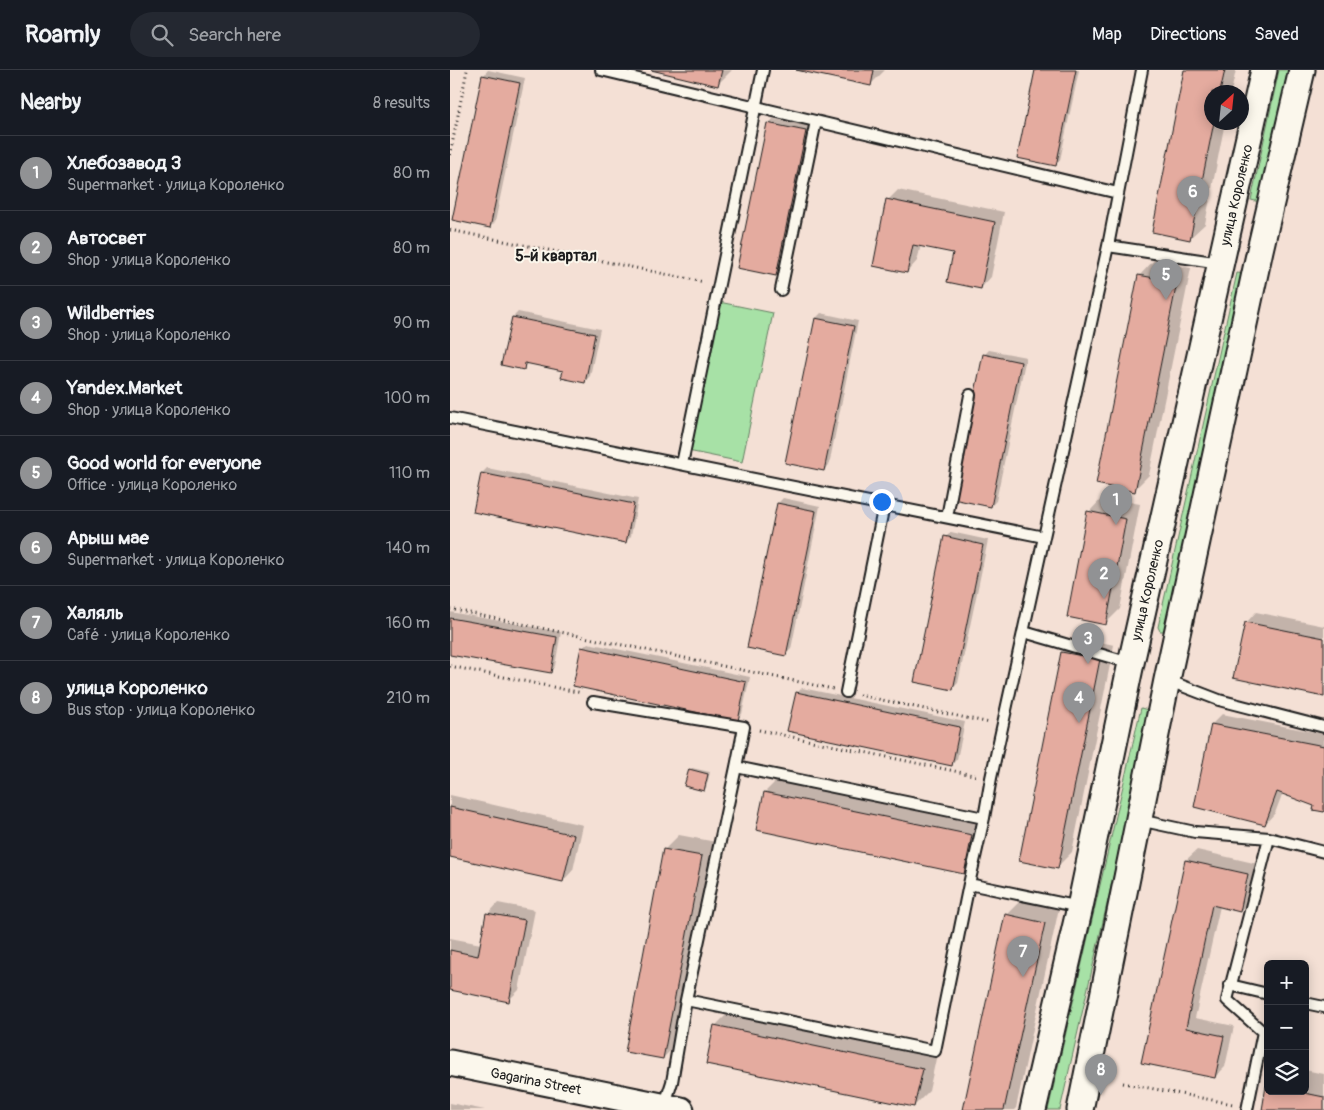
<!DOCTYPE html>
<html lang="en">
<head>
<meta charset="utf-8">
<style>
  body { margin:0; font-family:Pangolin,sans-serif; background:#242831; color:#f1f3f6 }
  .controls { position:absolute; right:15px; bottom:15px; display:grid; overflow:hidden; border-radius:8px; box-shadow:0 2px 12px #0003 }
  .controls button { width:45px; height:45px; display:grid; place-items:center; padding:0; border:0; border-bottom:1px solid #363941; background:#171b24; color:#f1f3f6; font:25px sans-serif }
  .compass { position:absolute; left:754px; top:15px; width:45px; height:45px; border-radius:50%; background:#171b24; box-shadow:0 2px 12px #0003; rotate:27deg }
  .you { position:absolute; left:431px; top:431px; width:18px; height:18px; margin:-12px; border:4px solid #fff; border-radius:50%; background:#1a73e8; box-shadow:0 0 0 8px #1a73e833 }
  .badge { display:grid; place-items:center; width:32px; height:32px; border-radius:50%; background:#919294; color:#fff; font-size:16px; font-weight:700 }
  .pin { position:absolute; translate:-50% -41px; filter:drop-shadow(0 1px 2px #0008) }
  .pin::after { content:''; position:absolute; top:26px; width:18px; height:15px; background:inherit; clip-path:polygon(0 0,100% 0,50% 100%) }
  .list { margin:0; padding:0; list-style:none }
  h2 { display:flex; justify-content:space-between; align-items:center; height:65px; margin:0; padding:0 20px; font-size:21px }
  h2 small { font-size:16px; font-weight:400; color:#9ea1a6 }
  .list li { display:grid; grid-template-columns:32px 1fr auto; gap:15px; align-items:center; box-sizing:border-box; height:75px; padding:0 20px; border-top:1px solid #363941 }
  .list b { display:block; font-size:19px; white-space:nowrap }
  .list p { margin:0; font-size:16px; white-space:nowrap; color:#9ea1a6 }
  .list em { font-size:16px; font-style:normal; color:#9ea1a6 }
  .icon { flex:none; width:28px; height:28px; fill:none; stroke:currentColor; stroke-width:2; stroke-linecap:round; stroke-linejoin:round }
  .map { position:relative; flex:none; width:874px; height:1040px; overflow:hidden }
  header { display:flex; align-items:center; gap:30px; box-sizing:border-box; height:70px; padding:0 25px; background:#171b24; border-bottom:1px solid #363941 }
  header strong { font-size:24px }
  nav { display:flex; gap:28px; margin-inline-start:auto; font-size:18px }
  .search { width:350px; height:45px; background:#242831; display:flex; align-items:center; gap:12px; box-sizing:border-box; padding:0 18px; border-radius:28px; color:#9ea1a6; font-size:19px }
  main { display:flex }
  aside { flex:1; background:#171b24 }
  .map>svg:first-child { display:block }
  .green { fill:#a7e1a6; stroke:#627e61 }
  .shadow { fill:#0003 }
  .building { fill:#e4ab9f; stroke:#1c1c1c }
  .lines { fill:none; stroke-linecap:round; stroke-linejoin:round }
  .service-casing { stroke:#1c1c1c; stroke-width:14 }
  .tertiary-casing { stroke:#1c1c1c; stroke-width:29 }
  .path { stroke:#1c1c1c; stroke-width:3; stroke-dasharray:1 4; stroke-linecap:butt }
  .service { stroke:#fbf7ec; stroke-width:10 }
  .tertiary { stroke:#fbf7ec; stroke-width:25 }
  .labels { text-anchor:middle; stroke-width:4; stroke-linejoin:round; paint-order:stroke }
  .street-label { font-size:14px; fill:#1c1c1c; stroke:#fbf7ec }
  .quarter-label { font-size:16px; font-weight:bold; fill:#1c1c1c; stroke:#fbf7ec }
</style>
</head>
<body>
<header>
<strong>Roamly</strong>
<div class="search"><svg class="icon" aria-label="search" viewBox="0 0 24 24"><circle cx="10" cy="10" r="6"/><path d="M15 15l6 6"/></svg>Search here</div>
<nav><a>Map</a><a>Directions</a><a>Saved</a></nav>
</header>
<main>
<aside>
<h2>Nearby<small>8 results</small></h2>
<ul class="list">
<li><span class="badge">1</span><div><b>Хлебозавод 3</b><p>Supermarket · улица Короленко</p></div><em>80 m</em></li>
<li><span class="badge">2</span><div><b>Автосвет</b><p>Shop · улица Короленко</p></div><em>80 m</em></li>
<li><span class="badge">3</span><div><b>Wildberries</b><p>Shop · улица Короленко</p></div><em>90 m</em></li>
<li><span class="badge">4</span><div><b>Yandex.Market</b><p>Shop · улица Короленко</p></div><em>100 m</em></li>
<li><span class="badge">5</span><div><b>Good world for everyone</b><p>Office · улица Короленко</p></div><em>110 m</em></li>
<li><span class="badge">6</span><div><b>Арыш мае</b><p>Supermarket · улица Короленко</p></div><em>140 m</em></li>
<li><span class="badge">7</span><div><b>Халяль</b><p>Café · улица Короленко</p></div><em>160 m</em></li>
<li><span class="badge">8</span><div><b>улица Короленко</b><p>Bus stop · улица Короленко</p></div><em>210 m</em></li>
</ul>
</aside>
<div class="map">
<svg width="874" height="1040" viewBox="0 0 874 1040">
  <rect width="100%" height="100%" fill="#f4e0d5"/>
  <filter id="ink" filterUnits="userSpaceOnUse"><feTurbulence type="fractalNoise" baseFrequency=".02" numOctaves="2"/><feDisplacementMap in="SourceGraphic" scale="10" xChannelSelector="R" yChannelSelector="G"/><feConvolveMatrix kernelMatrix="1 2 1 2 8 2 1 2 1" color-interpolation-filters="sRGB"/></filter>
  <g filter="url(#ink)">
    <path class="green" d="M829 0H838L810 132 801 130Z
      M787 203 795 204 715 561H710L708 557Z
      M269 232 323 243 292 392 238 381Z
      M691 638 701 641 610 1040H598Z"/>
    <path class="shadow" d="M38 0 75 8 45 152 40 157 33 6Z
      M206 0H282L268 14Z
      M353 0H435L421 14Z
      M586 0H629L610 90 605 95Z
      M735 0H786L781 22H762V52H775L755 154 740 168Z
      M323 49 360 56 331 200 326 205 318 54Z
      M448 120 554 142 541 207 531 218 505 182 471 175 467 191 457 202 438 130Z
      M704 190 741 198 699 405 684 420 647 413 690 205Z
      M68 242 150 259 140 306 135 311 114 300 78 293 73 298 53 294 63 247Z
      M371 243 408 251 379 395 374 400 366 248Z
      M539 280 576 287 546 431 541 436 534 285Z
      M37 398 188 429 181 466 176 472 32 403Z
      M653 427 690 434 670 539 655 554 639 442Z
      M333 428 370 436 341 579 336 584 328 433Z
      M501 462 538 470 508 613 503 618 496 467Z
      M0 542 111 562 105 596 100 602 0 583Z
      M806 542 874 556V625L796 553Z
      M627 567 664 575 622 782 607 797 570 790 612 582Z
      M138 573 300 607 292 644 287 649 132 578Z
      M352 618 515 652 507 689 502 694 347 623Z
      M772 644 874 664V741L865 735 833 722 825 743 815 754 762 654Z
      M242 698 260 702 256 718 254 720 240 700Z
      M330 707 536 750 529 788 514 802 307 760 315 722Z
      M0 725 133 755 123 800 113 811 0 786Z
      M229 765 266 772 228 973 213 988 214 780Z
      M747 780 808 794 800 830 790 841 770 836 745 948 784 956 775 997 765 1007 693 992 736 790Z
      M571 830 609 838 566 1038 564 1040H514L556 845Z
      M48 833 85 840 69 920 59 930 0 919V868L31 874 38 844Z
      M280 941 487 984 479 1021 464 1036 265 956Z
      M855 1000 874 1004V1040H813L818 1021H855Z
      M0 1033 35 1040H0Z"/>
    <path class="building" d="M201 0H272L268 16Z
      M346 0H424L421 16Z
      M585 0H626L606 96 567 88Z
      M734 0H775L770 22H762V52H764L740 170 702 162Z
      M32 5 70 13 40 158 2 150Z
      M317 53 356 61 326 206 287 198Z
      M436 129 545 152 531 219 497 212 503 183 463 175 457 203 423 196Z
      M688 205 727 212 685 422 646 414Z
      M62 247 145 264 135 313 111 308 113 301 75 293 74 300 51 295Z
      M365 248 404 256 374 401 335 393Z
      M533 284 571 292 541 437 503 429Z
      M31 403 184 434 176 473 23 442Z
      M327 433 366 441 336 586 297 578Z
      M637 441 676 449 656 555 617 547Z
      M494 466 533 475 503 620 464 612Z
      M0 548 107 567 101 603 0 585Z
      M795 552 874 568V627L783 608Z
      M131 577 296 612 288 651 123 616Z
      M611 582 650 589 608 799 569 791Z
      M346 622 510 657 502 696 337 661Z
      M761 654 874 676V742L863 740 864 736 827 722 815 755 744 737Z
      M239 699 258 704 254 721 234 716Z
      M314 722 522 765 514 804 306 760Z
      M0 737 124 765 113 812 0 787Z
      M213 779 252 786 213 989 175 982Z
      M735 790 798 804 790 842 762 835 736 958 774 966 765 1008 691 993Z
      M36 843 75 850 59 932 0 920V880L28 886Z
      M555 844 595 853 554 1040H513Z
      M264 955 473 999 464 1037 256 994Z
      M816 1016H818V1021H845L874 1027V1040H812Z"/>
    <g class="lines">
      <defs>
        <path id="service" d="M151 0 668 123
          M692 0 658 176 770 193
          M331 220 366 51
          M0 348 594 467
          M232 394 313 0
          M497 447 520 325
          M574 562 680 593
          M717 610 769 630 874 657
          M396 622 434 435
          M143 632 294 657 286 697
          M689 750 745 762 819 768 874 782
          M519 814 534 748
          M780 915 818 924
          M236 930 485 981 519 814 630 837
          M855 933 874 937
          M214 1037 222 1012 236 930 286 697 534 748 541 708 658 176
          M797 1040 813 962 777 930 819 768"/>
        <path id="tertiary" d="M0 993 231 1040
          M583 1040 630 837 681 593 814 0
          M630 1040 717 610 810 180 852 0"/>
      </defs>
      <use href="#service" class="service-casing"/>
      <use href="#tertiary" class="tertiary-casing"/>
      <path class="path" d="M0 85 17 0
        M0 160 254 212
        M0 539 383 619
        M0 596 132 623
        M409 625 540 653
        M309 660 528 706
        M673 1013 783 1034"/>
      <use href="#service" class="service"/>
      <use href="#tertiary" class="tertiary"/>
    </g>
  </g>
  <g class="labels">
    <g class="street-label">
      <text transform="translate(786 125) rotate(-77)" y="5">улица Короленко</text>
      <text transform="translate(697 520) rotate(-77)" y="5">улица Короленко</text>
      <text transform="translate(86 1011) rotate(11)" y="5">Gagarina Street</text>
    </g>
    <g class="quarter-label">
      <text x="106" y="191">5-й квартал</text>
    </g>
  </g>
</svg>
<div class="controls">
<button>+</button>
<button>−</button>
<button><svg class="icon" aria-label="layers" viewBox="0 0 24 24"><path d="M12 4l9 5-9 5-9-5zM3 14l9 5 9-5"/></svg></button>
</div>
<svg class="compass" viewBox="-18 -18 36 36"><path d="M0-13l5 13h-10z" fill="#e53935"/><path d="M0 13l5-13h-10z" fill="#9ea1a6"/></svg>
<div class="you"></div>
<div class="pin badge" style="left:666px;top:455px">1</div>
<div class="pin badge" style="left:654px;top:529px">2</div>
<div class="pin badge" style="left:638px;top:594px">3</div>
<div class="pin badge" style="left:629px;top:653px">4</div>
<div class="pin badge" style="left:716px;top:230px">5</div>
<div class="pin badge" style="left:743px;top:147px">6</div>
<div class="pin badge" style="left:573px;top:907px">7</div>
<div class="pin badge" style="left:651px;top:1025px">8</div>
</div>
</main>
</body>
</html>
